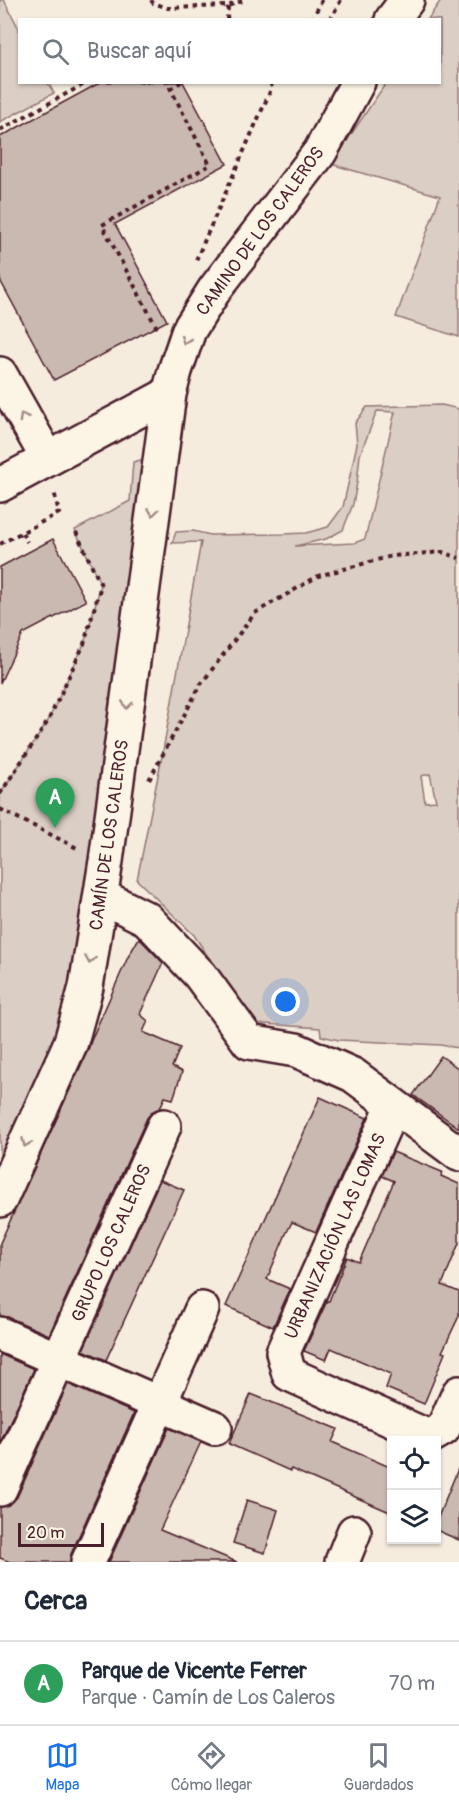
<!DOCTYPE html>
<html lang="es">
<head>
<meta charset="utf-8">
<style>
  body { margin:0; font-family:Pangolin,sans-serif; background:#f6f6f7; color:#1f2937 }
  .controls { position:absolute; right:18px; bottom:18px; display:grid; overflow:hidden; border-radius:0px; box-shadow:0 2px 4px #0004 }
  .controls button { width:54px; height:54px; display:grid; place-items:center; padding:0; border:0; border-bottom:2px solid #e0e1e3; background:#fff; color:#1f2937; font:30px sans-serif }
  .scale { position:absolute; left:18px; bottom:15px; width:86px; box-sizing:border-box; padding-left:6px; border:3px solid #4a1f2b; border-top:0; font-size:16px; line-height:21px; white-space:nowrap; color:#4a1f2b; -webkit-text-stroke:4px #fcf5e5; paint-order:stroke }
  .you { position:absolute; left:286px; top:1002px; width:21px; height:21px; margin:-15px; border:4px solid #fff; border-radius:50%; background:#1a73e8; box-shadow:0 0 0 9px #1a73e833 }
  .badge { display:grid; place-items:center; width:39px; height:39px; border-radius:50%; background:#1a73e8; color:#fff; font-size:20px; font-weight:700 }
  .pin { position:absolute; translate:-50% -50px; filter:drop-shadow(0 2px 3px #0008) }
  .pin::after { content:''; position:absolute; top:32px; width:21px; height:18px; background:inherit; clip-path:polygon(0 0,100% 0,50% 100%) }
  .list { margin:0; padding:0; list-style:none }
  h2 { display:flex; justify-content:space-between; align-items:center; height:78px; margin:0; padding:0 24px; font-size:26px }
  h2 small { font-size:20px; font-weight:400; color:#747a83 }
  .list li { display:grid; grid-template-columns:39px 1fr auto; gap:18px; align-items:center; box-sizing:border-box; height:84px; padding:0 24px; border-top:2px solid #e0e1e3 }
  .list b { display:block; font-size:22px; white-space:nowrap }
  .list p { margin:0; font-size:20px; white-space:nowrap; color:#747a83 }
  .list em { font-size:20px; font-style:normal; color:#747a83 }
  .icon { flex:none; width:33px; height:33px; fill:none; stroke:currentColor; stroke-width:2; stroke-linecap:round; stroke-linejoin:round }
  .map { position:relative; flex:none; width:459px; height:1562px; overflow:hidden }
  .search { position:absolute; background:#fff; box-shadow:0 2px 4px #0004; left:18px; right:18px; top:18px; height:66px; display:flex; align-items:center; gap:15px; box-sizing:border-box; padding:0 21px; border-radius:0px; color:#747a83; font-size:22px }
  .sheet { height:162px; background:#fff }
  nav { display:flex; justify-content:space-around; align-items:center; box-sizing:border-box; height:84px; border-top:2px solid #e0e1e3; background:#fff; font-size:16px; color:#747a83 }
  nav a { display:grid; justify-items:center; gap:3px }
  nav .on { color:#1a73e8 }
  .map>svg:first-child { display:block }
  .green { fill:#dbcec4; stroke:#927678; stroke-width:1.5; fill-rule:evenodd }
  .building { fill:#cab9b1; stroke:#4a1f2b; stroke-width:1.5 }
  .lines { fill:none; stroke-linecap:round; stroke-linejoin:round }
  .minor-casing { stroke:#4a1f2b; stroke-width:38 }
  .path { stroke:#4a1f2b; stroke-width:4; stroke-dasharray:4.5 4.5; stroke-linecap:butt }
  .minor { stroke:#fcf5e5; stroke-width:33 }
  .oneway { stroke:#a38a88 }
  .labels { text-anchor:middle; stroke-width:4.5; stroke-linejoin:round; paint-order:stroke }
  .street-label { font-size:18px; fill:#4a1f2b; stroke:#fcf5e5 }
</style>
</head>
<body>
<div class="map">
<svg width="459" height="1562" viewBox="0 0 459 1562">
  <rect width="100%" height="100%" fill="#f5ecde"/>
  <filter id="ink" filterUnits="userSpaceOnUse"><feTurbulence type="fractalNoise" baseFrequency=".0167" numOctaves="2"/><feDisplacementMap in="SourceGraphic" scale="12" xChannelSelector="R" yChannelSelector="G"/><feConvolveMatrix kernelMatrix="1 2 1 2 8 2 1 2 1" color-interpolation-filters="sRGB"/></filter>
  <g filter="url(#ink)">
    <path class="green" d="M0 0H4L19 29 20 82 48 83 54 93 0 122Z
      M441 0H459V337L396 317 440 196 331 164 386 83 440 82V20L428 19Z
      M442 405 459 409V1048L440 1045 339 1040 321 1036 320 1028 251 1023 194 935 137 880 162 756 201 542 172 543 176 532 193 531 210 535 283 534 306 533 328 527 343 507 357 444 355 423 367 407ZM377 411 395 412 365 539 354 543 295 546 326 539 343 530 353 504 357 483 360 455ZM430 774 436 801 425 802 421 776Z
      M161 454 86 987 0 1200V794L48 721 84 644 101 585 75 530 130 501 133 462Z"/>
    <path class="building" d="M101 82H183L227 164 115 224 167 321 54 380 0 280V137Z
      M53 539 86 601 23 634 0 683V567Z
      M139 938 163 963 140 1014 148 1021 143 1032 180 1048 172 1067 182 1072 173 1099 165 1097 160 1108 153 1111 147 1118 49 1335 8 1317 0 1316V1243L88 1050 92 1038 128 957Z
      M441 1056 459 1069V1128L413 1095Z
      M320 1097 367 1118 316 1232 292 1222 286 1234 267 1279 290 1289 273 1327 226 1306Z
      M393 1152 442 1172 441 1176 459 1184V1243L442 1285 459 1292V1316L442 1352 445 1353 424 1404 386 1388 391 1374 331 1348 326 1360 304 1351 327 1301H329L347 1257 359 1262 394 1181 382 1176Z
      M160 1180 184 1190 106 1360 83 1350Z
      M0 1354 34 1369 0 1443Z
      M68 1384 134 1413 71 1554 70 1562H10L0 1558V1507L10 1504 17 1497Z
      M251 1394 338 1429 332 1442 392 1468V1513L291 1469 290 1471 229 1444Z
      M169 1428 201 1442 160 1530 237 1562H109Z
      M458 1469H459V1540L436 1530V1522Z
      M247 1500 278 1510 265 1553 233 1543Z"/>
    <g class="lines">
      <defs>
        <path id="minor" d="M392 20 407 0
          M0 374 48 459
          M0 485 169 394
          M101 896 147 919 200 975 249 1042 296 1050 353 1075 459 1154
          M393 1106 283 1352 289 1374 429 1437 443 1429 459 1393
          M0 1200 71 1042 86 987 106 861 161 454 169 394 175 371 189 330 215 289 320 152 358 82
          M0 1334 215 1428
          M0 1489 164 1126
          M88 1562 202 1309
          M342 1562 354 1532"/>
      </defs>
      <use href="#minor" class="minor-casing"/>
      <path class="path" d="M151 0 153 3 168 8 228 6 245 0
        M227 20 228 6
        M312 20 322 0
        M330 20 341 0
        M170 89 181 82
        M0 130 88 82
        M196 260 272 87 270 82
        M157 328 102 225 210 165 167 82
        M22 533 27 542
        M0 544 59 513 54 491
        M149 780 201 684 255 613 318 576 392 556 442 552 459 558
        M0 794 48 721 84 644 101 585 75 530
        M0 809 77 848"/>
      <use href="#minor" class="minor"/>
    </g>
    <defs><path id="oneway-chevron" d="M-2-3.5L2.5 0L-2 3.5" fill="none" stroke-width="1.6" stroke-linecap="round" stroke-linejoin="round" transform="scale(1.5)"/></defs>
    <g class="oneway">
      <use href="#oneway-chevron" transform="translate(185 340) rotate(109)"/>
      <use href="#oneway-chevron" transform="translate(23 417) rotate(-119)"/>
      <use href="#oneway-chevron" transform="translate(153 512) rotate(98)"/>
      <use href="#oneway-chevron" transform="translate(127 705) rotate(98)"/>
      <use href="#oneway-chevron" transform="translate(90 960) rotate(99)"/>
      <use href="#oneway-chevron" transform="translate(26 1143) rotate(114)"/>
    </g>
  </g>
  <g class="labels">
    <g class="street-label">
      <text transform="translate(260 231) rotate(-54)" y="6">CAMINO DE LOS CALEROS</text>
      <text transform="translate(109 835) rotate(-82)" y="6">CAMÍN DE LOS CALEROS</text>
      <text transform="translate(335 1236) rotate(-66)" y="6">URBANIZACIÓN LAS LOMAS</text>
      <text transform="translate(111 1243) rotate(-66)" y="6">GRUPO LOS CALEROS</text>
    </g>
  </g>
</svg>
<div class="controls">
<button><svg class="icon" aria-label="locate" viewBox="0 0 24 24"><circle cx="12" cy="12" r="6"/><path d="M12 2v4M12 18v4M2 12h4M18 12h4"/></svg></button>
<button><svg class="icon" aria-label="layers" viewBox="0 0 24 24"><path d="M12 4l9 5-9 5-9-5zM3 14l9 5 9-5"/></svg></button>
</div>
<div class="scale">20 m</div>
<div class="you"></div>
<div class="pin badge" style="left:55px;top:828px;background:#2e9e5b">A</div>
<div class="search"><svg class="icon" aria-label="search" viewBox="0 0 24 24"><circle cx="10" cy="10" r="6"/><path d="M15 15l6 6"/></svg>Buscar aquí</div>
</div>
<section class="sheet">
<h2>Cerca<small></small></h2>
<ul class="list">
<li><span class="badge" style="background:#2e9e5b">A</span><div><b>Parque de Vicente Ferrer</b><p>Parque · Camín de Los Caleros</p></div><em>70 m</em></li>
</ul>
</section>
<nav>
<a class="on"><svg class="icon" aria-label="map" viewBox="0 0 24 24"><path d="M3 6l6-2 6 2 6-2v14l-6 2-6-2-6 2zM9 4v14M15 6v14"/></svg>Mapa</a>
<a><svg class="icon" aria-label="directions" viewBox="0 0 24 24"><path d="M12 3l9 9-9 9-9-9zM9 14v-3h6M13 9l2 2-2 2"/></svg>Cómo llegar</a>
<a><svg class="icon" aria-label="saved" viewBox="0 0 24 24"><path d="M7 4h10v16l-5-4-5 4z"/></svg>Guardados</a>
</nav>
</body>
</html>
